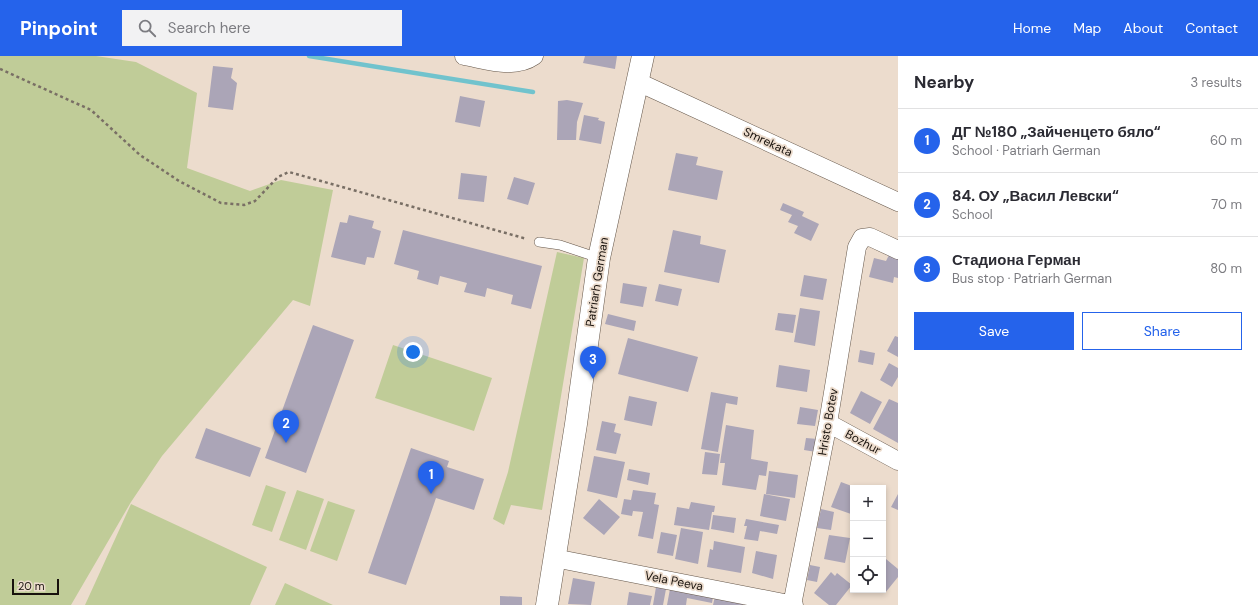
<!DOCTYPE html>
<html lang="en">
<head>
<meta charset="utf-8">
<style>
  body { margin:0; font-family:"DM Sans",sans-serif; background:#f2f2f3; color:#2b2b33 }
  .controls { position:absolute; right:12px; bottom:12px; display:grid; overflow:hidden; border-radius:0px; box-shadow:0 2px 6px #0003 }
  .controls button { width:36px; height:36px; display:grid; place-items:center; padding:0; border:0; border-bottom:1px solid #e1e1e2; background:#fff; color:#2b2b33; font:20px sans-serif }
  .scale { position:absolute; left:12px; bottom:10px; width:47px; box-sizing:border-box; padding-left:4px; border:2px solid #18120d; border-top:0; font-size:11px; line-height:14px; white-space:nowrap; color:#18120d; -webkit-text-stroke:3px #ecdccd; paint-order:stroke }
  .you { position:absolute; left:413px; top:296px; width:14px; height:14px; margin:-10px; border:3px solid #fff; border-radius:50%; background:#1a73e8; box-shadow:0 0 0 6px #1a73e833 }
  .badge { display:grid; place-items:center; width:26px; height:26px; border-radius:50%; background:#2563eb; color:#fff; font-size:13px; font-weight:700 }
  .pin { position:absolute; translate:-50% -33px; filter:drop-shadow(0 1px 2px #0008) }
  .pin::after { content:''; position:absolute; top:21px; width:14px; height:12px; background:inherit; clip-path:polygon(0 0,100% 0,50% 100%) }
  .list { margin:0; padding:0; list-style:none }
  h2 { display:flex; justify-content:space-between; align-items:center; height:52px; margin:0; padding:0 16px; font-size:17px }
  h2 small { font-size:13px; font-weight:400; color:#7c7c81 }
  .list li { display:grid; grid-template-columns:26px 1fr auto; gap:12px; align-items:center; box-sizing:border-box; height:64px; padding:0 16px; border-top:1px solid #e1e1e2 }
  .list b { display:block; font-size:15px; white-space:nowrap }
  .list p { margin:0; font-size:13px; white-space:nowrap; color:#7c7c81 }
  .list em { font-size:13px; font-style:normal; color:#7c7c81 }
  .actions { display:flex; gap:8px; padding:12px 16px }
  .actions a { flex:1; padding:9px 0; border:1px solid #2563eb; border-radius:0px; text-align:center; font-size:14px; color:#2563eb }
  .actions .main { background:#2563eb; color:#fff }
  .icon { flex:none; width:22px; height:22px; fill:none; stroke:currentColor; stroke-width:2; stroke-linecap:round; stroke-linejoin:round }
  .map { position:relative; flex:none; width:898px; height:549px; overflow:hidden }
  header { display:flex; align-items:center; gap:24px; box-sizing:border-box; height:56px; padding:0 20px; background:#2563eb; color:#fff }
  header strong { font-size:19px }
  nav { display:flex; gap:22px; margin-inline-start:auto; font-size:14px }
  .search { width:280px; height:36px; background:#f2f2f3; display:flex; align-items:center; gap:10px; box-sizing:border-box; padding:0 14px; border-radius:0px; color:#7c7c81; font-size:15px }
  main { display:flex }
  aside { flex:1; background:#fff }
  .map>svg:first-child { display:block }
  .green { fill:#c0cc98 }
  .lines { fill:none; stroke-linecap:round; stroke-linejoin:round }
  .stream { stroke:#71c3cd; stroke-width:4.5 }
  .building { fill:#aba5b7 }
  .service-casing { stroke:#645649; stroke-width:10 }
  .minor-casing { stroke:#645649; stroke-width:19 }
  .tertiary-casing { stroke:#645649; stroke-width:23 }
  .path { stroke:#796f65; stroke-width:2.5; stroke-dasharray:3 3; stroke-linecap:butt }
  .service { stroke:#fff; stroke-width:9 }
  .minor { stroke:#fff; stroke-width:18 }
  .tertiary { stroke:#fff; stroke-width:22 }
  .labels { text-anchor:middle; stroke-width:3.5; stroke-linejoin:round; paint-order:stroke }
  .street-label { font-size:12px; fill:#18120d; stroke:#ecdccd }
</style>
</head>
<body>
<header>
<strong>Pinpoint</strong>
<div class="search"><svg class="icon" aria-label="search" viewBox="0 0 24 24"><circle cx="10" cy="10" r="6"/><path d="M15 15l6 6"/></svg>Search here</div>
<nav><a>Home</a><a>Map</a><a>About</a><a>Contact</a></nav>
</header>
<main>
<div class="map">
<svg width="898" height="549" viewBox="0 0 898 549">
  <rect width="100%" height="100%" fill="#ecdccd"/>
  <path class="green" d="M0 0H96L136 6 197 37 187 112 250 135 281 124 333 134 310 250 293 244 162 400 131 446 71 549H0Z
    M557 196 584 202 542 454 511 449 504 469 493 463 508 416Z
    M393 289 492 322 474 375 375 342Z
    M266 429 286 436 272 476 252 469Z
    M297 434 324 443 306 494 279 484Z
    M328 445 355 454 337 505 310 495Z
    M131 448 267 511 250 549H85Z
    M285 527 333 549H275Z"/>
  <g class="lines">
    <path class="stream" d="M309 0 533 36"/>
  </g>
  <path class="building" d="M585 0H617L615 13 583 7Z
    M213 10 233 12 231 22 237 27 233 54 208 51Z
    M460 40 485 45 480 71 455 66Z
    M567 44 583 47 577 66 576 84H557L558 45Z
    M584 59 599 62 598 64 605 66 601 88 579 84Z
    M676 97 698 101 696 109 723 115 717 144 668 134Z
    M461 117 487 120 484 146 458 143Z
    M514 121 535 127 528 149 507 143Z
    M783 147 804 156 802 160 819 168 811 185 794 177 798 170 788 166 792 159 780 154Z
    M349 159 374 165 372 172 381 175 374 202 367 201 365 209 331 201 340 166 347 167Z
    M403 174 542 210 531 253 511 248 513 239 487 232 485 241 464 236 467 227 440 220 438 229 417 223 419 215 394 208Z
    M673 174 701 180 700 188 726 194 719 227 664 216Z
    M889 199 898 203V222L894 221 893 227 869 221 874 202 886 205Z
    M804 219 827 223 823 244 800 240Z
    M623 227 647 231 643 251 620 247Z
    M659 228 682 233 678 250 655 245Z
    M800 252 820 255 815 290 794 286Z
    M778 257 796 259 793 277 775 274Z
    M608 258 636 265 634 275 605 268Z
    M313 269 354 284 306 417 265 402Z
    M895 280 898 281V301L887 295Z
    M628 282 698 301 688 336 618 318Z
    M860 294 875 297 873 309 858 306Z
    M889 307 898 312V321L892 331 880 324Z
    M779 309 810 314 807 336 776 331Z
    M861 335 882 346 870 368 850 357Z
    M711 336 738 341 737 349 726 347 718 396 701 393Z
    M629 340 657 346 652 370 624 364Z
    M889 343 898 347V387L873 373Z
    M800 351 818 354 815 370 797 368Z
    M602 365 616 368 614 376 621 378 616 398 596 394Z
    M726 369 754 374 751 403 768 406 766 420 759 419 756 434 722 429 725 407H720Z
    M206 372 261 392 250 421 195 402Z
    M806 382 818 383 816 396 804 394Z
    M411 392 449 405 447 411 484 423 474 454 436 442 406 529 368 517Z
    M705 396 720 398 717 419 702 418Z
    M594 400 625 406 617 442 587 435Z
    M629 413 650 417 648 429 627 424Z
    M769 415 798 419 795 442 766 438Z
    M841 426 857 432H853V453L851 458 831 451Z
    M633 434 656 437 654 448 659 449 653 483 638 480 643 456 633 455 632 460 621 458 624 443 631 444Z
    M764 438 790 443 786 465 760 460Z
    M898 438V454L891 451Z
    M599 443 620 461 604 479 583 462Z
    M691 446 715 450 714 456H712L709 474 674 469 677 451 689 453Z
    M821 453 834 456 831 474 817 472Z
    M713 459 736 462 734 477 711 473Z
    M746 463 779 469 777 478 760 475 758 485 744 483 747 470H744Z
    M681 472 703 476 698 508 675 503Z
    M661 476 677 479 673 500 657 497Z
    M829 479 850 482 845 507 824 503Z
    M714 485 745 491 741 517 707 511 710 493 713 494Z
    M756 495 777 499 773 523 752 517Z
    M886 503 898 513V521L885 537 883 535V507Z
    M810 509 820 511 817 526 807 524Z
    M831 516 835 520 837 517 852 529 836 549H829L814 537Z
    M573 522 595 526 591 549 568 548Z
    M656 531 666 533 663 549H653Z
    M670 533 713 541 712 547 687 542 686 549H667Z
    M629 536 652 540 650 549H627Z
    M500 540 522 541V549H500Z
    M715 540 743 546V549H713Z"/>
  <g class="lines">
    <defs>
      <path id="service" d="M539 186 560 189 599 202"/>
      <path id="minor" d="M464 0C487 4 514 14 534 0
        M638 26 898 146
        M828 367 898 405
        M554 502 794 549
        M792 549 828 367 857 191 862 182 870 181 898 194"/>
      <path id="tertiary" d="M547 549 576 368 599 202 643 0"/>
    </defs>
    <use href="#service" class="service-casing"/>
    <use href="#minor" class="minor-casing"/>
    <use href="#tertiary" class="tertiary-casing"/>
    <path class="path" d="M0 13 91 54 140 99 179 125 221 147 244 149 255 145 278 121 289 116 527 183"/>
    <use href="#service" class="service"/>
    <use href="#minor" class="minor"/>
    <use href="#tertiary" class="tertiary"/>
  </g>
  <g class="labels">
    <g class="street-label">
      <text transform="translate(768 86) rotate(25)" y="4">Smrekata</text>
      <text transform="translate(597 226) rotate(-81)" y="4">Patriarh German</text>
      <text transform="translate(828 366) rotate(-80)" y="4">Hristo Botev</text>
      <text transform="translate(863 386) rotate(28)" y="4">Bozhur</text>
      <text transform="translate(674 525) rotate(11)" y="4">Vela Peeva</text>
    </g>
  </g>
</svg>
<div class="controls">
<button>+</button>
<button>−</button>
<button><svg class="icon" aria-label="locate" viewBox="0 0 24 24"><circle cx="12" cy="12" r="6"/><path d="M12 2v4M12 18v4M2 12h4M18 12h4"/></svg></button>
</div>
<div class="scale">20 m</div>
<div class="you"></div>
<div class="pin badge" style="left:431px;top:438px">1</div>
<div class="pin badge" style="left:286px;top:387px">2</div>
<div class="pin badge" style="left:593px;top:323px">3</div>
</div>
<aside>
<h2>Nearby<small>3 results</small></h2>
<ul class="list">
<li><span class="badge">1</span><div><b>ДГ №180 „Зайченцето бяло“</b><p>School · Patriarh German</p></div><em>60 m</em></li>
<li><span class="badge">2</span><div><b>84. ОУ „Васил Левски“</b><p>School</p></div><em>70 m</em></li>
<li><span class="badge">3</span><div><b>Стадиона Герман</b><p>Bus stop · Patriarh German</p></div><em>80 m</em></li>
</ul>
<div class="actions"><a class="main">Save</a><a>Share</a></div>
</aside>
</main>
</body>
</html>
